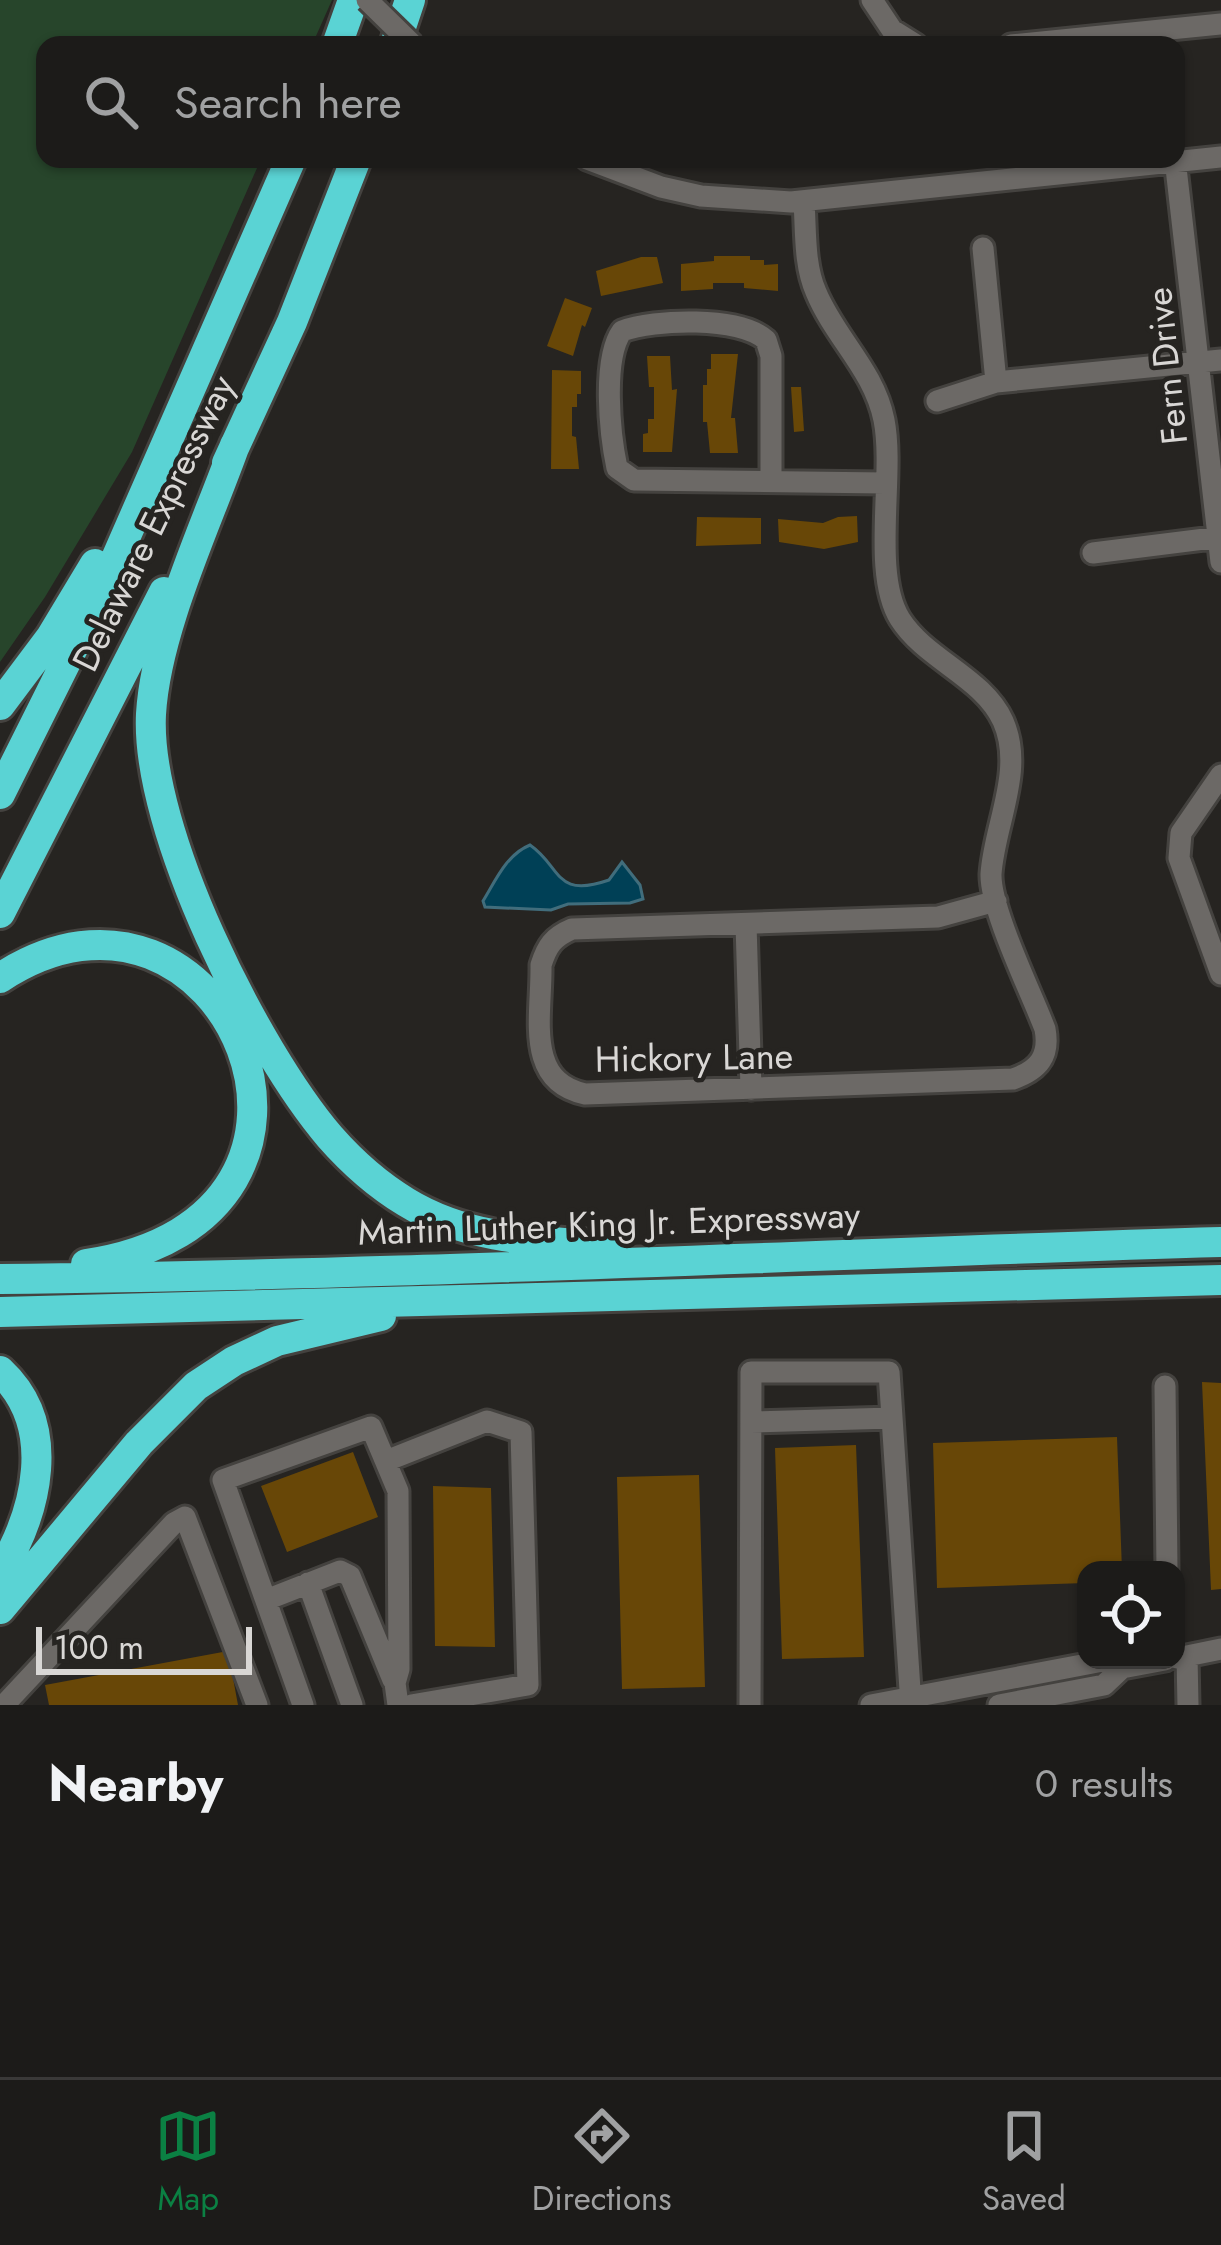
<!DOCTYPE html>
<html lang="en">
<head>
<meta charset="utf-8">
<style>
  body { margin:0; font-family:Jost,sans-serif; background:#252422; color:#f1f3f6 }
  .controls { position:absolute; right:36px; bottom:36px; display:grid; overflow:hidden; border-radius:24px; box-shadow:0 3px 9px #0004 }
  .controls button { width:108px; height:108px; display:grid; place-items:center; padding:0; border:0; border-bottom:3px solid #3a3938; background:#1c1b19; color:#f1f3f6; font:60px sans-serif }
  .scale { position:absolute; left:36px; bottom:30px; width:216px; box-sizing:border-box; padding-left:12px; border:6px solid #d9d7d5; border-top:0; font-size:33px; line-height:42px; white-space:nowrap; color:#d9d7d5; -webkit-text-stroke:9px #262421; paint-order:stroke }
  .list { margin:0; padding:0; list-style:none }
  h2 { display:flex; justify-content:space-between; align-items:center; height:156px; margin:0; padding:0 48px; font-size:51px }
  h2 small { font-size:39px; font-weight:400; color:#a0a1a2 }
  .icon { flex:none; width:66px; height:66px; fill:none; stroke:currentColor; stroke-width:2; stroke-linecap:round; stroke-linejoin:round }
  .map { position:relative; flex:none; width:1221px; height:1705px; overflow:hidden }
  .search { position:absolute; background:#1c1b19; box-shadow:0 3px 9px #0004; left:36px; right:36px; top:36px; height:132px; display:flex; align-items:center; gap:30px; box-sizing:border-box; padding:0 42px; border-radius:24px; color:#a0a1a2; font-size:45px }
  .sheet { height:372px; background:#1c1b19 }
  nav { display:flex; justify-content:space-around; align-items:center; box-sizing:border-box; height:168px; border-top:3px solid #3a3938; background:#1c1b19; font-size:33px; color:#a0a1a2 }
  nav a { display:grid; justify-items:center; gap:6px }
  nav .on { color:#0b8043 }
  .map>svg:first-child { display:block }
  .green { fill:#27452b }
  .water { fill:#004056; stroke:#416d7c; stroke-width:3 }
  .building { fill:#684707 }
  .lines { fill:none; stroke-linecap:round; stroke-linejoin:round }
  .minor-casing { stroke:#44423f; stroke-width:27 }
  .highway-casing { stroke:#44423f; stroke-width:36 }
  .minor { stroke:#6c6966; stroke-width:21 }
  .highway { stroke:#5ad3d4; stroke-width:30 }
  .minor-bridge-casing { stroke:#44423f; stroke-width:27; stroke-linecap:butt }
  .minor-bridge { stroke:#6c6966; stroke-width:21 }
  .labels { text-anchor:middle; stroke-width:9; stroke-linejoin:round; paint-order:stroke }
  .street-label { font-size:36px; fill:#d9d7d5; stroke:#262421 }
</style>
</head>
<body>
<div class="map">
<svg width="1221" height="1705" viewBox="0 0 1221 1705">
  <rect width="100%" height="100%" fill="#262421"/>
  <path class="green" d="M0 0H332L312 45H45V159H261L132 452 45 597 0 662Z"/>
  <path class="water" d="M530 845C562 867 554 899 609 880L622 862 640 885 643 899 630 903 568 904 551 910 485 907 483 901C496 880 506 855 530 845Z"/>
  <path class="building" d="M714 256H750V260H764V265L778 264V291L744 288V283H713V289L681 291V264L714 261Z
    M641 257H657L663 283 601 296 596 271Z
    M565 298 592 308 585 327 582 325 573 356 547 346Z
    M711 354H738L731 418H735L738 453H710L707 422H703V385H707V369H711Z
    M647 356H670L672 390 677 389 672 452H643V434L648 433V419H654V387H649Z
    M552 370 581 371V394H577V407H572V436L576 437 579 469H551Z
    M791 387H801L804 431 794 432Z
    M857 516 858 542 824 549 779 542 778 519 823 523 838 517Z
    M697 517 761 518V544L696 546Z
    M1202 1382 1221 1383V1589L1211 1590Z
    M1117 1437 1122 1570H1086V1583L937 1588 933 1443Z
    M856 1445 864 1657 782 1659 775 1448Z
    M353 1452 378 1517 287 1552 261 1486Z
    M699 1475 705 1687 622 1689 617 1477Z
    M433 1486 491 1488 495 1647 435 1646Z
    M228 1651 238 1705H49L45 1685Z"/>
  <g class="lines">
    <defs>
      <path id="minor" d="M872 0 892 30 916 45
        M1011 45 1221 24
        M587 159 661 187 701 196 791 202 1221 157
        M1175 159 1221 562
        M804 202C806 231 804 265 816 292 835 338 874 370 884 420 895 475 871 572 900 619 926 660 983 677 1003 721 1025 770 994 825 991 874 990 909 1031 992 1045 1029 1050 1056 1039 1070 1013 1079L585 1094C524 1081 542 1015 541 965 547 946 553 937 572 929L938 917 996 901
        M983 248 996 382
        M937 401 996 382 1221 360
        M771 480V356L766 340C740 316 654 319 622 331 602 359 610 435 617 468L634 480 885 483
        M1093 553 1221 537
        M1221 775 1181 833 1179 858 1221 974
        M746 924 751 1089
        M1165 1386 1167 1570
        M751 1422 892 1418
        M386 1461 487 1421 521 1432 528 1685 411 1705
        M308 1583 352 1705
        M266 1600 340 1571 350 1576 393 1680
        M1187 1656 1188 1705
        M1177 1658 1221 1649
        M1122 1668 1165 1660
        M4 1705 174 1523 185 1517 257 1705
        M303 1705 223 1480 371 1427 398 1491 399 1669 395 1683 398 1705
        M750 1705 751 1372H889L911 1705
        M871 1705 1103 1661 1122 1668 1104 1685 999 1705"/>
      <path id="highway" d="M337 45 353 0
        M395 45 410 0
        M235 445C206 526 156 630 151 714 145 830 255 1049 330 1137 352 1162 378 1185 406 1202 468 1240 539 1241 609 1246
        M227 463 292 322 356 159
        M0 705 51 637 95 564
        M0 794 104 586 291 159
        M0 913 164 592
        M0 978C223 831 392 1219 86 1264
        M0 1279C407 1275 814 1254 1221 1242
        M0 1312 1221 1280
        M0 1371C59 1426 37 1512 0 1573
        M0 1609 139 1443 196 1386 234 1361 277 1341 381 1316"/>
    </defs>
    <use href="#minor" class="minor-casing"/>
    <use href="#highway" class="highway-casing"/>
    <use href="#minor" class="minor"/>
    <use href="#highway" class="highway"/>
    <defs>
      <path id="minor-bridge" d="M367 0 413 45"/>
    </defs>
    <use href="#minor-bridge" class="minor-bridge-casing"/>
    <use href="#minor-bridge" class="minor-bridge"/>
  </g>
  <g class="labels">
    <g class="street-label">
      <text transform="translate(1166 366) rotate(-96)" y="13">Fern Drive</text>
      <text transform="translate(153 523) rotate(-64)" y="13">Delaware Expressway</text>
      <text transform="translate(694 1057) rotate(-1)" y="13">Hickory Lane</text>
      <text transform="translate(609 1223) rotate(-2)" y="13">Martin Luther King Jr. Expressway</text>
    </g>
  </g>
</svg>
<div class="controls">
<button><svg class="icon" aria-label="locate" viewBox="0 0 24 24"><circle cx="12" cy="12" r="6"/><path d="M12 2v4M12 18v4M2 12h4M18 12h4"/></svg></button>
</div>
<div class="scale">100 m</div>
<div class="search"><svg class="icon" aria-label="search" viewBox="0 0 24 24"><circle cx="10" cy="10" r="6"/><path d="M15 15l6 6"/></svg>Search here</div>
</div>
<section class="sheet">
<h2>Nearby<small>0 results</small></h2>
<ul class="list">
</ul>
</section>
<nav>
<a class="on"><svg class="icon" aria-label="map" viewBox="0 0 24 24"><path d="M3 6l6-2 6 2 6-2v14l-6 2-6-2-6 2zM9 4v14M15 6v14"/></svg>Map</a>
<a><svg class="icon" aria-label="directions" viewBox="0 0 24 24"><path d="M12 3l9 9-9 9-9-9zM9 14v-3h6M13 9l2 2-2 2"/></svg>Directions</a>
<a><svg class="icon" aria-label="saved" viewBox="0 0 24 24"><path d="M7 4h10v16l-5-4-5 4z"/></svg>Saved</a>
</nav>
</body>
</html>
